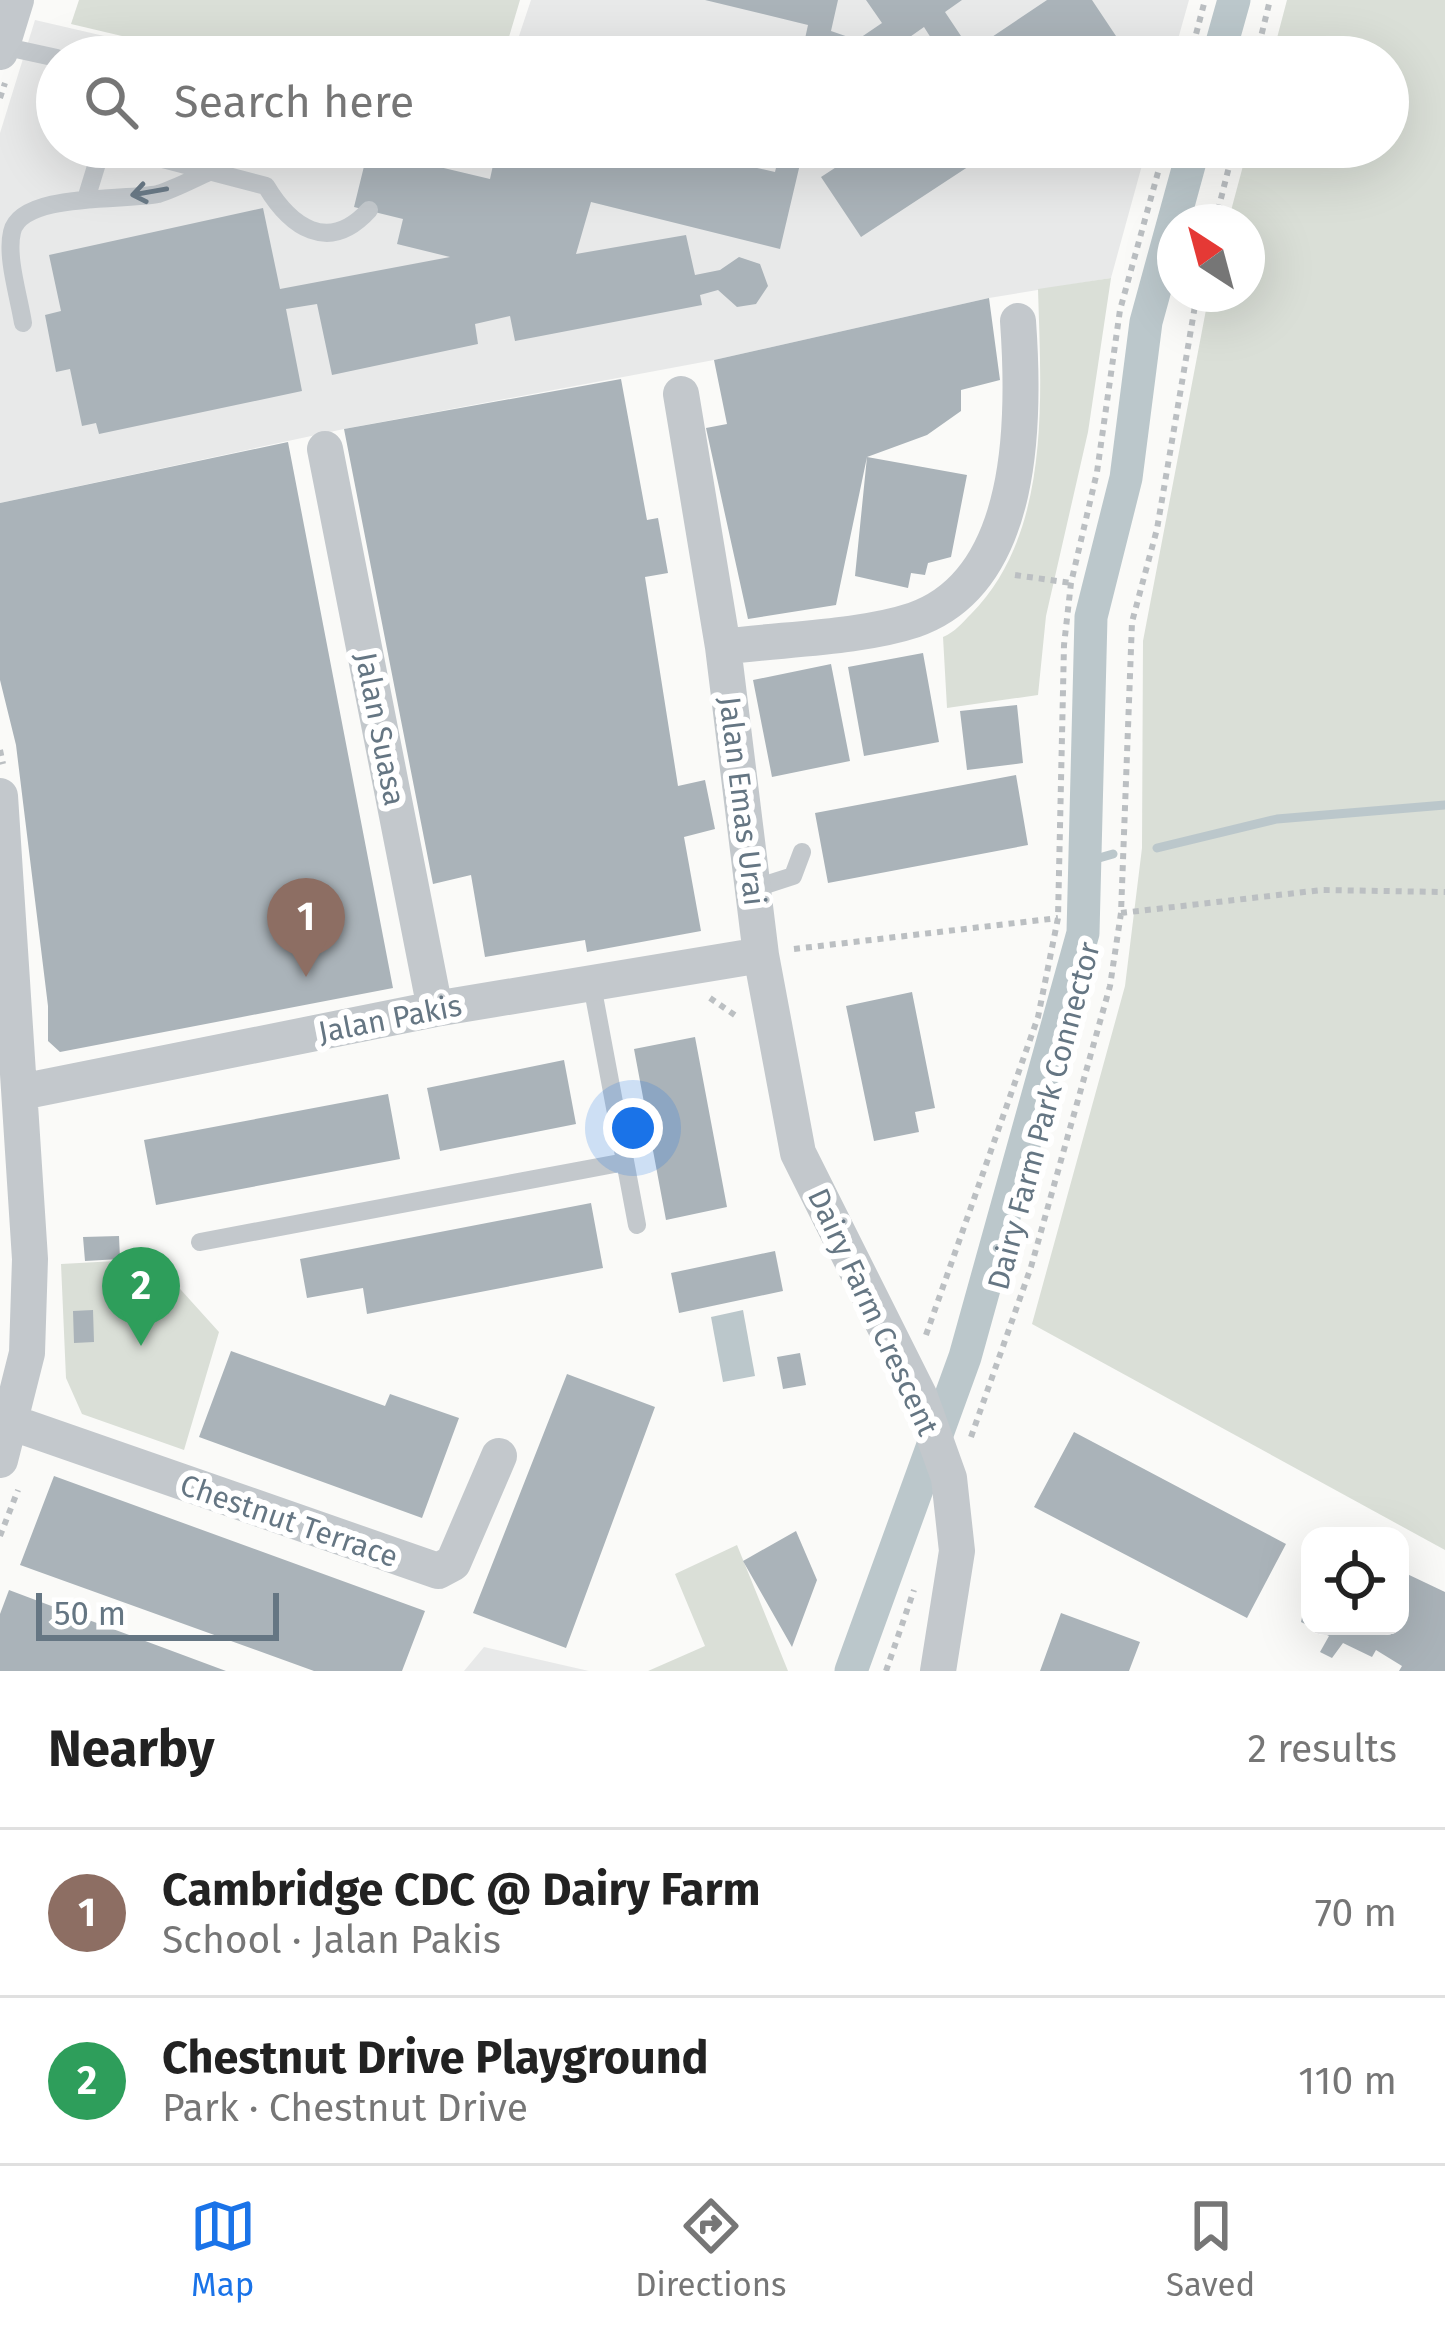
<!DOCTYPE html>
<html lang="en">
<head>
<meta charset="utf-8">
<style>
  body { margin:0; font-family:"Fira Sans",sans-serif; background:#f2f2f2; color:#222 }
  .controls { position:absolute; right:36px; bottom:36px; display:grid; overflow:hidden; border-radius:24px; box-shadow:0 12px 48px #0002 }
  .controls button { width:108px; height:108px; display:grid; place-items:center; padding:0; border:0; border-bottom:3px solid #e0e0e0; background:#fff; color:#222; font:60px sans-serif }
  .compass { position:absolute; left:1157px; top:204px; width:108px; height:108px; border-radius:50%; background:#fff; box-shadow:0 12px 48px #0002; rotate:324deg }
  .scale { position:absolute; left:36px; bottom:30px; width:243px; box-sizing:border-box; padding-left:12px; border:6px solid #657683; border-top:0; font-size:33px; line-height:42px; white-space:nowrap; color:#657683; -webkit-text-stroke:9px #fff; paint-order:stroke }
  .you { position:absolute; left:633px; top:1128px; width:42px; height:42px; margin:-30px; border:9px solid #fff; border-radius:50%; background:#1a73e8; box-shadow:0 0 0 18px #1a73e833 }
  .badge { display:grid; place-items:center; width:78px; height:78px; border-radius:50%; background:#1a73e8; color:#fff; font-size:39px; font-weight:700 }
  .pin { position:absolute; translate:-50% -99px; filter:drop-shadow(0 3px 6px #0008) }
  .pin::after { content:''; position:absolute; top:63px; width:42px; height:36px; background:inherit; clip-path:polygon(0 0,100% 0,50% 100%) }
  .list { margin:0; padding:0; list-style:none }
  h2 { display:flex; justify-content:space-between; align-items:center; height:156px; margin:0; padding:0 48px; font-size:51px }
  h2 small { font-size:39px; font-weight:400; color:#767676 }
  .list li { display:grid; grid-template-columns:78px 1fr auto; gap:36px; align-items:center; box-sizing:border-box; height:168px; padding:0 48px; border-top:3px solid #e0e0e0 }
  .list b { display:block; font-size:45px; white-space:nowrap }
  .list p { margin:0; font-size:39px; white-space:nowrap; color:#767676 }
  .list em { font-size:39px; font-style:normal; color:#767676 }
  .icon { flex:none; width:66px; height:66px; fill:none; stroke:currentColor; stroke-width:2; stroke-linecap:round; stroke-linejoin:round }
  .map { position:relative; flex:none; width:1445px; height:1671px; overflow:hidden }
  .search { position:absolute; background:#fff; box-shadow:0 12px 48px #0002; left:36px; right:36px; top:36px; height:132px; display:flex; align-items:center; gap:30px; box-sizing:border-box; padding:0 42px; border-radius:66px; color:#767676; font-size:45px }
  .sheet { height:492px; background:#fff }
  nav { display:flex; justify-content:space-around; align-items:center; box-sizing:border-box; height:168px; border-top:3px solid #e0e0e0; background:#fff; font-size:33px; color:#767676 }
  nav a { display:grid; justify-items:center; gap:6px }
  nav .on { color:#1a73e8 }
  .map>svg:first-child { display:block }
  .built { fill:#e8e9e9 }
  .green { fill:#dadfd7 }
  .water { fill:#bbc7cb }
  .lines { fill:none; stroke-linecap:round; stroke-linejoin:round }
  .stream { stroke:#bbc7cb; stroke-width:9 }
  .canal { stroke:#bbc7cb; stroke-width:33 }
  .building { fill:#aab3b9 }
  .path { stroke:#bbbfc2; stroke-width:6; stroke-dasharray:6 6; stroke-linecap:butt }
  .service { stroke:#c3c8cc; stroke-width:18 }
  .minor { stroke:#c3c8cc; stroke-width:36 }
  .oneway { stroke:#6a7a87 }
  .labels { text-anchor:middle; stroke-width:12; stroke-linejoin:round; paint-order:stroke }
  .street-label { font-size:30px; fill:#657683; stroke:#fff }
</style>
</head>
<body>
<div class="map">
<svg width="1445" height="1671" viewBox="0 0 1445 1671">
  <rect width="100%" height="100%" fill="#fafaf8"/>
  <path class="built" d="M531 0H1189L1173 57H512Z
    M35 20 195 57H57V147H1147L1111 278 989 298 714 360 344 429 0 503V133Z
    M484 1647 589 1671H464Z"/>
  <path class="green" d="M79 0H520L503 57H211L71 24Z
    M1287 0H1445V1550L1032 1324 1125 986 1142 848 1143 641 1209 294H1247V222H1228L1248 147H1388V57H1272Z
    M1111 278 1088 432 1046 616 1038 695 947 708 943 637C955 632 962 623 971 614 1052 532 1041 396 1038 289Z
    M153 1259 219 1332 184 1450 82 1414 66 1378 61 1264Z
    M737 1545 788 1671H648L705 1646 675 1574Z"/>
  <path class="water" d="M743 1310 755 1376 723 1382 711 1317Z"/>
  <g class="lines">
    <path class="stream" d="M1157 848 1277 819 1445 805
      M1085 862 1113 854"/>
    <path class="canal" d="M1218 57 1234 0
      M851 1671 965 1357 1083 933 1091 617 1126 478 1146 322 1194 147"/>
  </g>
  <path class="building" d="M705 0H838L831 31 857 40 882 23 866 0H962L945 12 971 51 1047 0H1092L1118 39 1091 57H943L924 27 897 46 890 36 863 57H801L808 25Z
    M497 147H662L775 172 781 147H804L780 249 591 202 576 254 686 235 695 275 720 270 739 257 760 264 768 286 756 304 737 307 718 290 700 295 702 305 515 341 510 316 475 324 478 344 332 375 317 304 286 309 302 391 99 434 96 423 82 426 70 369 56 372 45 315 61 311 49 255 263 208 280 289 450 257 397 244 403 219 354 207 368 150 490 179Z
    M867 147H977L983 157 861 237 821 177Z
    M989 298 1000 380 961 390V411L927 435 867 457 836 605 748 619 706 428 727 424 714 360Z
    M621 379 647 520 658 518 668 573 645 577 678 786 705 780 715 829 684 837 701 931 587 952 585 940 485 957 471 875 433 884 344 429Z
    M288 442 393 988 60 1052 48 1041V1006L16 745 0 680V503Z
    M867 457 967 475 951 557 928 563 925 575 911 573 908 588 855 576Z
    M923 653 939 742 864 756 848 667Z
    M831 664 850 761 772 777 753 680Z
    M1017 705 1023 763 967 770 960 711Z
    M1016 775 1028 845 828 883 815 813Z
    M912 992 935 1108 915 1112 919 1132 874 1141 846 1006Z
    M695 1037 727 1207 666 1220 634 1049Z
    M564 1060 576 1124 440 1151 427 1088Z
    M388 1094 400 1159 156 1205 144 1140Z
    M591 1203 603 1268 367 1314 363 1288 307 1298 300 1259Z
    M119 1236 120 1259 85 1261 83 1237Z
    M775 1251 783 1291 679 1313 671 1273Z
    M93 1310 94 1342 74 1343 73 1311Z
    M231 1351 385 1406 390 1394 459 1418 422 1518 199 1437Z
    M800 1353 806 1385 783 1389 777 1357Z
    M567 1374 655 1407 566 1648 473 1613Z
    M1074 1432 1286 1544 1247 1618 1034 1507Z
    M54 1476 425 1611 402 1671H314L20 1565Z
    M796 1531 817 1580 792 1647 743 1561Z
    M1400 1562 1405 1573 1445 1592V1671H1399L1402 1666 1376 1650 1372 1657 1343 1643 1332 1658 1320 1652 1329 1636 1301 1622 1308 1591 1310 1626H1400Z
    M9 1590 78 1616 226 1671H0V1614Z
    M1061 1613 1140 1642 1129 1671H1040Z"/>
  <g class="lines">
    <path class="path" d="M1190 57 1205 0
      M1256 57 1270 0
      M0 98 5 83
      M1215 222 1234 147
      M1015 575 1071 583
      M0 750 3 764
      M1121 913 1322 890 1445 892
      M794 949 1058 918
      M710 998 739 1018
      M926 1335 1038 1017 1058 918 1064 645 1071 583 1097 472 1120 310 1165 147
      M971 1437 1031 1267 1110 986 1121 913 1132 622 1157 529 1197 294
      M0 1536 18 1490
      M886 1671 914 1590"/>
    <path class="service" d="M2 46 57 58
      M134 147 136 152 266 186C290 226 328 255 369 210
      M378 147 380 153
      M86 199 102 147
      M23 323C19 297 6 257 12 232 21 192 126 201 158 194 175 189 193 179 209 172
      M753 889 793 876 802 852
      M592 985 637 1225
      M200 1242 625 1162"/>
    <path class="minor" d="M0 52 16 0
      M681 394 723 647 761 955 798 1153 920 1397 949 1478 957 1551 938 1671
      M325 449 435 1009
      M723 647C781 639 860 638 914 620 1026 581 1025 418 1018 321
      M0 796 30 1259 27 1353 0 1460
      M21 1092 435 1009 761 955
      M13 1423 438 1571 453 1563 499 1456"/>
  </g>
  <defs><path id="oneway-shaft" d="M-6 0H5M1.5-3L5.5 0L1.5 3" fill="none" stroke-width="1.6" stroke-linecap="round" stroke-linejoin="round" transform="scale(3)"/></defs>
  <use class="oneway" href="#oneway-shaft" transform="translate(149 192) rotate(170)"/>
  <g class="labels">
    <g class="street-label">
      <text transform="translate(380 729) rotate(79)" y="10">Jalan Suasa</text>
      <text transform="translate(742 801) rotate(83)" y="10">Jalan Emas Urai</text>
      <text transform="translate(390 1019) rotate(-11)" y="10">Jalan Pakis</text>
      <text transform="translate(1044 1116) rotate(-75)" y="10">Dairy Farm Park Connector</text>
      <text transform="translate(873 1312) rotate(65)" y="10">Dairy Farm Crescent</text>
      <text transform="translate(289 1521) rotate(19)" y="10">Chestnut Terrace</text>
    </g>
  </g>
</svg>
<div class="controls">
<button><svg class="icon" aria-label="locate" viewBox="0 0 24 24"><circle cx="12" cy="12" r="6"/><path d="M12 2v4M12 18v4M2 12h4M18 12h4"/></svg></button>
</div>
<svg class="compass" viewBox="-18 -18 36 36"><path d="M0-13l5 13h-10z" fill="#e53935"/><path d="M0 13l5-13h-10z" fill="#767676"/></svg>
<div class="scale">50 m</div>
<div class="you"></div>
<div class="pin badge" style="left:306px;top:977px;background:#8d6e63">1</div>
<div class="pin badge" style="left:141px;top:1346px;background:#2e9e5b">2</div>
<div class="search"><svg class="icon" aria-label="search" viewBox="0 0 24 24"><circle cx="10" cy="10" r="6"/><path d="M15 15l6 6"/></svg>Search here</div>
</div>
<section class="sheet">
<h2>Nearby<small>2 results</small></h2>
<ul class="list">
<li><span class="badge" style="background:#8d6e63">1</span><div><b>Cambridge CDC @ Dairy Farm</b><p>School · Jalan Pakis</p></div><em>70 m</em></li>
<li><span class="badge" style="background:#2e9e5b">2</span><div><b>Chestnut Drive Playground</b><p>Park · Chestnut Drive</p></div><em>110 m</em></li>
</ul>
</section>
<nav>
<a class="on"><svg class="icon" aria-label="map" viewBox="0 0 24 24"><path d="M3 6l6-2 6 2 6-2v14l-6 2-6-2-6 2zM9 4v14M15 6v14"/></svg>Map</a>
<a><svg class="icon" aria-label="directions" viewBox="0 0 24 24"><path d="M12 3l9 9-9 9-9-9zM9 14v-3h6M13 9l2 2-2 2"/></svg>Directions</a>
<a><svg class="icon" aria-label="saved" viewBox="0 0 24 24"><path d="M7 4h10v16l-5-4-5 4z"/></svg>Saved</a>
</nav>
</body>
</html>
